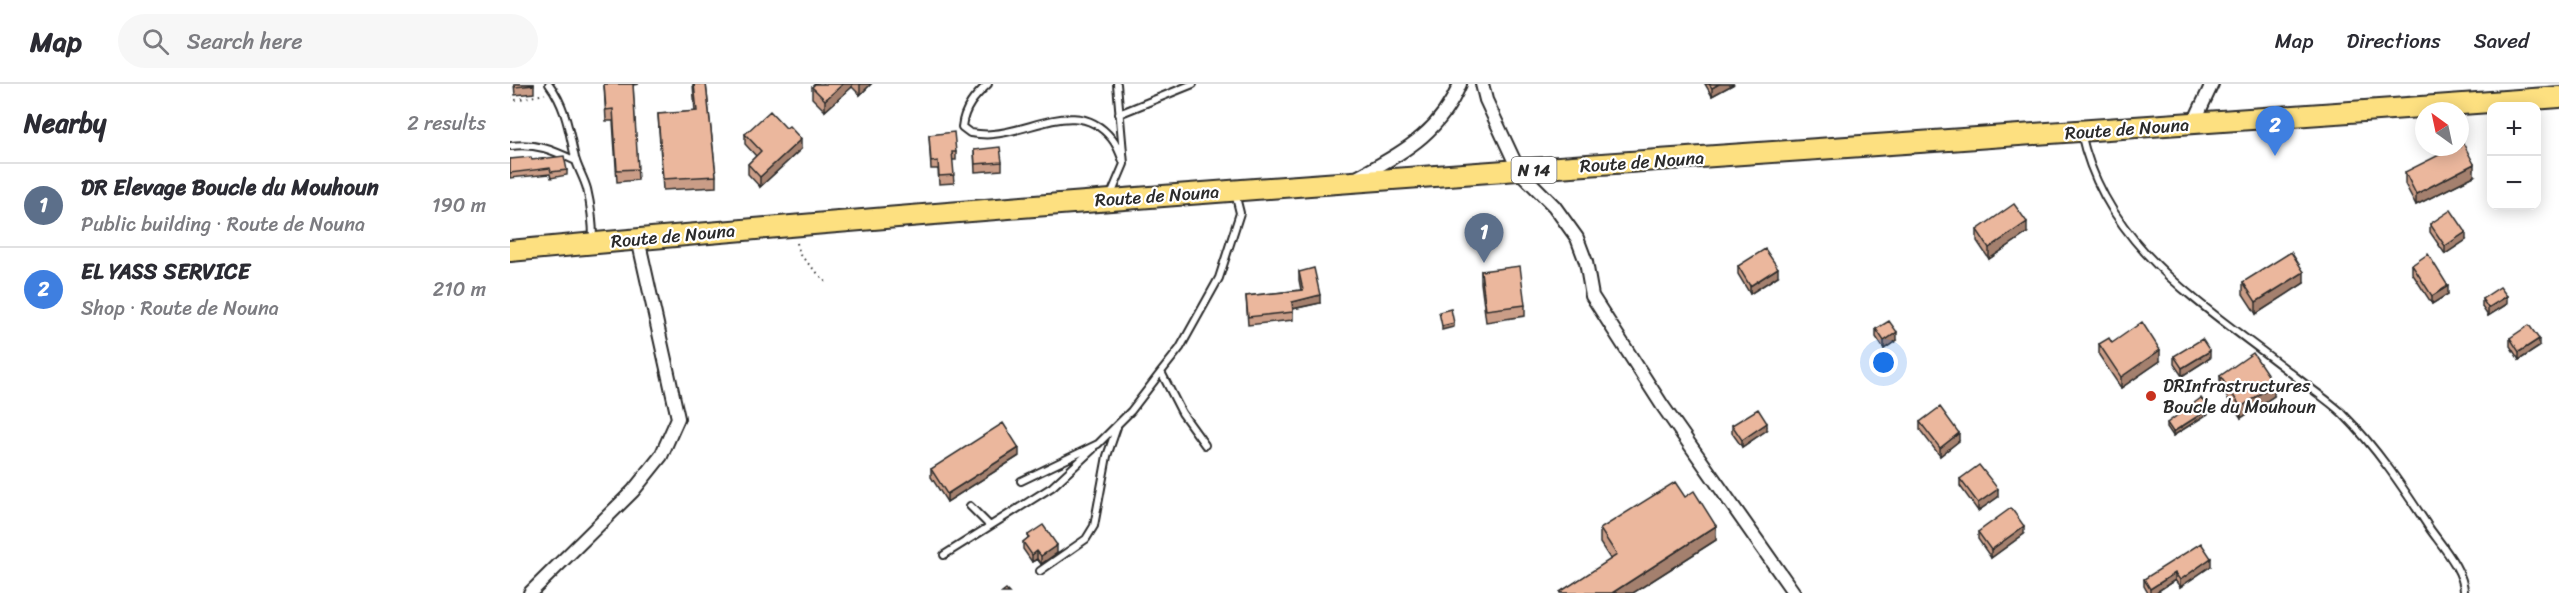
<!DOCTYPE html>
<html lang="en">
<head>
<meta charset="utf-8">
<style>
  body { margin:0; font-family:Sriracha,sans-serif; background:#f7f7f7; color:#2b2b33 }
  .controls { position:absolute; right:18px; top:18px; display:grid; overflow:hidden; border-radius:12px; box-shadow:0 3px 15px #0003 }
  .controls button { width:54px; height:54px; display:grid; place-items:center; padding:0; border:0; border-bottom:2px solid #e1e1e2; background:#fff; color:#2b2b33; font:30px sans-serif }
  .compass { position:absolute; left:1905px; top:18px; width:54px; height:54px; border-radius:50%; background:#fff; box-shadow:0 3px 15px #0003; rotate:327deg }
  .you { position:absolute; left:1374px; top:279px; width:21px; height:21px; margin:-15px; border:4px solid #fff; border-radius:50%; background:#1a73e8; box-shadow:0 0 0 9px #1a73e833 }
  .badge { display:grid; place-items:center; width:39px; height:39px; border-radius:50%; background:#1a73e8; color:#fff; font-size:20px; font-weight:700 }
  .pin { position:absolute; translate:-50% -50px; filter:drop-shadow(0 2px 3px #0008) }
  .pin::after { content:''; position:absolute; top:32px; width:21px; height:18px; background:inherit; clip-path:polygon(0 0,100% 0,50% 100%) }
  .list { margin:0; padding:0; list-style:none }
  h2 { display:flex; justify-content:space-between; align-items:center; height:78px; margin:0; padding:0 24px; font-size:26px }
  h2 small { font-size:20px; font-weight:400; color:#7c7c81 }
  .list li { display:grid; grid-template-columns:39px 1fr auto; gap:18px; align-items:center; box-sizing:border-box; height:84px; padding:0 24px; border-top:2px solid #e1e1e2 }
  .list b { display:block; font-size:22px; white-space:nowrap }
  .list p { margin:0; font-size:20px; white-space:nowrap; color:#7c7c81 }
  .list em { font-size:20px; font-style:normal; color:#7c7c81 }
  .icon { flex:none; width:33px; height:33px; fill:none; stroke:currentColor; stroke-width:2; stroke-linecap:round; stroke-linejoin:round }
  .map { position:relative; flex:none; width:2049px; height:509px; overflow:hidden }
  header { display:flex; align-items:center; gap:36px; box-sizing:border-box; height:84px; padding:0 30px; background:#fff; border-bottom:2px solid #e1e1e2 }
  header strong { font-size:28px }
  nav { display:flex; gap:33px; margin-inline-start:auto; font-size:21px }
  .search { width:420px; height:54px; background:#f7f7f7; display:flex; align-items:center; gap:15px; box-sizing:border-box; padding:0 21px; border-radius:33px; color:#7c7c81; font-size:22px }
  main { display:flex }
  aside { flex:1; background:#fff }
  .map>svg:first-child { display:block }
  .lines { fill:none; stroke-linecap:round; stroke-linejoin:round }
  .service-casing { stroke:#2b2b2b; stroke-width:10 }
  .minor-casing { stroke:#2b2b2b; stroke-width:16 }
  .primary-casing { stroke:#2b2b2b; stroke-width:24 }
  .path { stroke:#2b2b2b; stroke-width:2; stroke-dasharray:1.5 4.5; stroke-linecap:butt }
  .service { stroke:#fff; stroke-width:6 }
  .minor { stroke:#fff; stroke-width:12 }
  .primary { stroke:#fde080; stroke-width:20 }
  .wall { fill:#ca9d87; stroke:#2b2b2b; stroke-width:1.5 }
  .shaded-wall { fill:#a4806e; stroke:#2b2b2b; stroke-width:1.5 }
  .building { fill:#ebb79d; stroke:#2b2b2b; stroke-width:1.5 }
  .poi-dot { fill:#c8321e; stroke:#fff; stroke-width:2 }
  .labels { text-anchor:middle; stroke-width:4.5; stroke-linejoin:round; paint-order:stroke }
  .shield { fill:#fff; stroke:#6b6b6b; stroke-width:1.5 }
  .shield-label { font-size:16px; font-weight:bold; fill:#2b2b2b }
  .street-label { font-size:18px; fill:#2b2b2b; stroke:#fff }
  .poi-label { font-size:18px; fill:#2b2b2b; stroke:#fff; text-anchor:start }
</style>
</head>
<body>
<header>
<strong>Map</strong>
<div class="search"><svg class="icon" aria-label="search" viewBox="0 0 24 24"><circle cx="10" cy="10" r="6"/><path d="M15 15l6 6"/></svg>Search here</div>
<nav><a>Map</a><a>Directions</a><a>Saved</a></nav>
</header>
<main>
<aside>
<h2>Nearby<small>2 results</small></h2>
<ul class="list">
<li><span class="badge" style="background:#5c6f8a">1</span><div><b>DR Elevage Boucle du Mouhoun</b><p>Public building · Route de Nouna</p></div><em>190 m</em></li>
<li><span class="badge" style="background:#3f7fe0">2</span><div><b>EL YASS SERVICE</b><p>Shop · Route de Nouna</p></div><em>210 m</em></li>
</ul>
</aside>
<div class="map">
<svg width="2049" height="509" viewBox="0 0 2049 509">
  <rect width="100%" height="100%" fill="#fff"/>
  <filter id="ink" filterUnits="userSpaceOnUse"><feTurbulence type="fractalNoise" baseFrequency=".0167" numOctaves="2"/><feDisplacementMap in="SourceGraphic" scale="12" xChannelSelector="R" yChannelSelector="G"/><feConvolveMatrix kernelMatrix="1 2 1 2 8 2 1 2 1" color-interpolation-filters="sRGB"/></filter>
  <g filter="url(#ink)">
    <g class="lines">
      <defs>
        <path id="service" d="M39 0C56 23 59 47 65 74 68 85 74 94 77 105 81 122 83 139 83 156
          M478 0C465 12 454 24 452 43L460 49C467 50 476 51 483 50 525 47 569 13 602 55 608 62 611 72 614 80
          M609 30 683 0
          M1571 49C1597 167 1698 223 1786 293 1801 305 1818 316 1832 329 1867 364 1894 405 1920 445 1932 462 1955 488 1954 509
          M1 62C27 59 42 66 66 77
          M600 113 614 80 607 0
          M695 361 672 329 651 288 670 264 709 194 730 129 725 109
          M511 397 588 360 621 327 651 288
          M460 422 480 442 542 403 583 365
          M434 471 480 442
          M530 487 576 455 584 442 597 372 607 343"/>
        <path id="minor" d="M972 0 976 16 1009 87 1044 122 1067 154 1076 178 1082 212 1152 321 1284 509
          M1683 40 1702 0
          M845 95C892 68 928 52 950 0
          M20 509 123 407 151 372 168 334 128 155"/>
        <path id="primary" d="M0 167C682 103 1366 63 2049 13"/>
      </defs>
      <use href="#service" class="service-casing"/>
      <use href="#minor" class="minor-casing"/>
      <use href="#primary" class="primary-casing"/>
      <path class="path" d="M0 13 5 16 35 10
        M287 159 290 171 317 199"/>
      <use href="#service" class="service"/>
      <use href="#minor" class="minor"/>
      <use href="#primary" class="primary"/>
    </g>
    <path class="wall" d="M4 0H24V9L5 11Z
      M94 0H129L123 1 128 96 107 98 103 37H96Z
      M183 0H196L206 92V103L153 106 148 30 185 28Z
      M305 0H361L350 11 342 3 315 27 302 14V3Z
      M1195 0H1224L1202 12Z
      M235 50 291 65 250 103 238 90V80L246 72 235 60Z
      M419 51 446 68V76H442L444 99 429 100 428 85H421Z
      M464 66 492 78V86L465 88Z
      M0 75 22 76 57 86V91L41 94 40 90 0 94Z
      M1895 88 1964 92 1906 121 1895 100Z
      M1920 140 1956 156 1935 170 1920 148Z
      M1467 146 1517 149 1479 175 1467 157Z
      M1902 181 1938 210 1922 220 1902 189Z
      M1228 182 1268 192 1240 210 1228 190Z
      M971 187 1015 221V232L976 238 971 199Z
      M789 188 810 219 783 225V236L738 241 736 212 791 206 789 196Z
      M1733 198 1794 199 1746 230 1733 210Z
      M1972 215 1997 220 1978 232 1972 223Z
      M1366 245 1387 256 1374 265 1366 253Z
      M2000 254 2029 263 2009 276 2000 262Z
      M1589 260 1650 277 1611 304 1589 271Z
      M1664 272 1700 274 1672 292 1664 280Z
      M1710 292 1764 312 1731 334 1710 303Z
      M1699 329 1663 352 1657 343V339Z
      M1410 338 1449 357 1430 372 1410 346Z
      M1222 341 1257 346 1232 363 1222 349Z
      M509 372 437 418 421 393V385Z
      M1450 395 1488 413 1468 427 1450 402Z
      M1175 413 1206 456 1123 509H1050V508L1101 476 1090 459V445Z
      M1468 448 1514 450 1481 474 1468 455Z
      M518 451 547 469 531 480 527 475 522 478 513 465V458L518 454Z
      M1701 482 1670 503 1665 496 1645 509H1638L1634 502V495Z"/>
    <path class="shaded-wall" d="M333 0H342V3L315 27V16Z
      M350 0H361L350 11Z
      M1209 0H1224L1202 12V4Z
      M291 55V65L250 103V93Z
      M1964 80V92L1906 121V110Z
      M1517 138V149L1479 175V164Z
      M1956 148V156L1935 170V162Z
      M1268 184V192L1240 210V202Z
      M1794 188V199L1746 230V218Z
      M1938 202V210L1922 220V212Z
      M810 211V219L782 225V218Z
      M1997 212V220L1978 232V224Z
      M944 239V243L932 246V242Z
      M1387 248V256L1374 265V257Z
      M2029 255V263L2009 276V268Z
      M1650 266V277L1611 304V293Z
      M1700 267V274L1672 292V284Z
      M1764 300V312L1731 334V323Z
      M1699 325V329L1663 352V348Z
      M1257 339V346L1232 363V356Z
      M1449 349V357L1430 372V364Z
      M509 364V372L437 418V410Z
      M1488 405V413L1468 427V419Z
      M1206 442V456L1123 509H1102Z
      M1514 442V450L1481 474V466Z
      M547 461V469L531 480V472Z
      M527 467V475L522 478V471Z
      M1701 474V482L1670 503V496Z
      M1665 489V496L1645 509H1640V505Z"/>
    <path class="building" d="M5 0H24V1L5 3Z
      M94 0H123L128 85 107 86 103 25 96 26Z
      M184 0H196L206 92 153 95 148 30 187 27Z
      M305 0H333L315 16 302 3Z
      M1199 0H1209L1202 4Z
      M260 27 276 44 279 42 291 55 250 93 238 80 251 67 235 50Z
      M444 48 446 68H442L444 91 429 92 428 77 421 78 419 51Z
      M1953 59 1964 80 1906 110 1895 88 1945 63H1950V60Z
      M490 63 492 78 465 80 464 66Z
      M54 72 57 86 41 88 40 84 0 89V75L21 73 22 76Z
      M1504 120 1517 138 1479 164 1467 146Z
      M1941 126 1956 148 1935 162 1920 140Z
      M1255 165 1268 184 1240 202 1228 182Z
      M1781 168 1794 188 1746 218 1733 198Z
      M1918 170 1938 202 1922 212 1902 181Z
      M1010 182 1015 221 976 226 971 187Z
      M804 184 810 211 782 218 783 228 738 233 736 212 793 206 789 188Z
      M1990 203 1997 212 1978 224 1972 215Z
      M941 225 944 239 932 242 929 228Z
      M1379 237 1387 248 1374 257 1366 245Z
      M1632 238 1650 266 1611 293 1589 260 1599 254 1602 259Z
      M2019 241 2029 255 2009 268 2000 254Z
      M1692 255 1700 267 1672 284 1664 272Z
      M1743 269 1764 300 1731 323 1710 292Z
      M1691 314 1699 325 1663 348 1657 339Z
      M1430 323 1449 349 1430 364 1410 338Z
      M1248 325 1257 339 1232 356 1222 341Z
      M493 339 509 364 437 410 421 385Z
      M1469 381 1488 405 1468 419 1450 395Z
      M1165 398 1175 413 1184 407 1206 442 1102 509H1051L1050 508 1107 471 1090 445Z
      M1501 424 1514 442 1481 466 1468 448Z
      M533 441 547 461 531 472 527 467 522 471 513 458 519 453 518 451Z
      M1691 459 1701 474 1670 496 1665 489 1640 505 1634 495Z
      M496 506 499 509H492Z"/>
  </g>
  <circle class="poi-dot" cx="1641" cy="312" r="6"/>
  <g class="labels">
    <rect class="shield" x="1001.5" y="73" width="45" height="26" rx="4.5"/>
    <g class="shield-label">
      <text x="1024" y="92">N 14</text>
    </g>
    <g class="street-label">
      <text transform="translate(1617 45) rotate(-4)" y="6">Route de Nouna</text>
      <text transform="translate(1132 78) rotate(-4)" y="6">Route de Nouna</text>
      <text transform="translate(647 112) rotate(-4)" y="6">Route de Nouna</text>
      <text transform="translate(163 152) rotate(-5)" y="6">Route de Nouna</text>
    </g>
    <g class="poi-label">
      <text x="1653" y="308">DRInfrastructures<tspan x="1653" dy="21">Boucle du Mouhoun</tspan></text>
    </g>
  </g>
</svg>
<div class="controls">
<button>+</button>
<button>−</button>
</div>
<svg class="compass" viewBox="-18 -18 36 36"><path d="M0-13l5 13h-10z" fill="#e53935"/><path d="M0 13l5-13h-10z" fill="#7c7c81"/></svg>
<div class="you"></div>
<div class="pin badge" style="left:974px;top:179px;background:#5c6f8a">1</div>
<div class="pin badge" style="left:1765px;top:72px;background:#3f7fe0">2</div>
</div>
</main>
</body>
</html>
